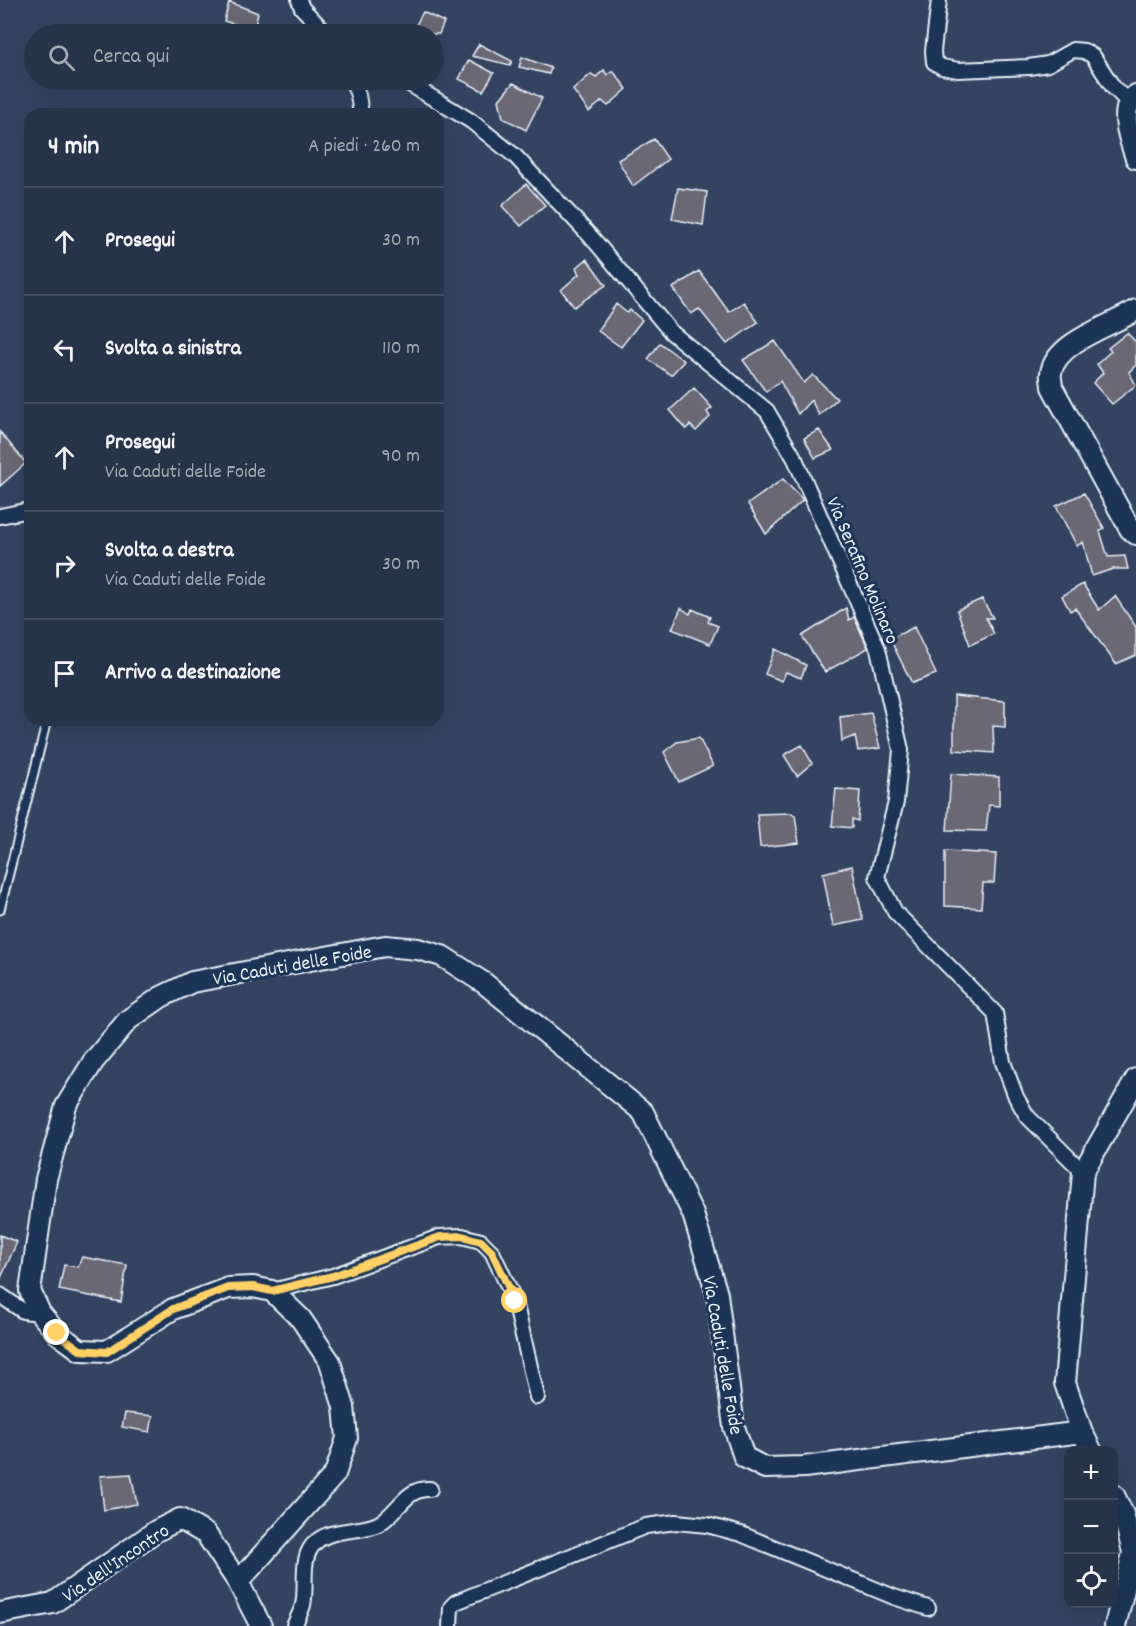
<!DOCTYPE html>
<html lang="it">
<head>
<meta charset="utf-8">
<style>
  body { margin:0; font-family:Dekko,sans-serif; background:#333f52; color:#f1f3f6 }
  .controls { position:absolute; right:18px; bottom:18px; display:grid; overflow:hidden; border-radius:12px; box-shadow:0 6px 24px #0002 }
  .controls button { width:54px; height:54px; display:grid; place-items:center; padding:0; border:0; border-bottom:2px solid #434e60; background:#273348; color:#f1f3f6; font:30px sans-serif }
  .stop { position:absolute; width:18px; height:18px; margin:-14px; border:4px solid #ffd166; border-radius:50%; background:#fff }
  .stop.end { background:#ffd166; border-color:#fff; box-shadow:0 2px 6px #0008 }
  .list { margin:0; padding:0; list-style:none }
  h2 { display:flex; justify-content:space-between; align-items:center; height:78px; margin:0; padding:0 24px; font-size:26px }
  h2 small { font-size:20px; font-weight:400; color:#a4aab4 }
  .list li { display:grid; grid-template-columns:39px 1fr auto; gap:18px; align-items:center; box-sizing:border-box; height:108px; padding:0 24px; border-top:2px solid #434e60 }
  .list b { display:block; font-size:22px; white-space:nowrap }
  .list p { margin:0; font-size:20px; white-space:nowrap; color:#a4aab4 }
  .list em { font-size:20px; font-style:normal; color:#a4aab4 }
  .icon { flex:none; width:33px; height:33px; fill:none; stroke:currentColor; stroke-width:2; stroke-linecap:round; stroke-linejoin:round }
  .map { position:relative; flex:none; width:1136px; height:1626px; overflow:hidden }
  .search { position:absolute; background:#273348; box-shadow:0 6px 24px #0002; left:24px; top:24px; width:420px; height:66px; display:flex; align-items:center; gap:15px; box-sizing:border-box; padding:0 21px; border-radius:33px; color:#a4aab4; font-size:22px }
  .panel { position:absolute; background:#273348; box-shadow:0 6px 24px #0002; left:24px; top:108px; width:420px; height:618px; border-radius:18px }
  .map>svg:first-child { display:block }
  .building { fill:#6a6775; stroke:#e8f1f8; stroke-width:1.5 }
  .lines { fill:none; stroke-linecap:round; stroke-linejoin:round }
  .lane-casing { stroke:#e8f1f8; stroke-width:11 }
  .street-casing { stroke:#e8f1f8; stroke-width:18 }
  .secondary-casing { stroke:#e8f1f8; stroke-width:24 }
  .lane { stroke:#1d3557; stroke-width:7 }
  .street { stroke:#1d3557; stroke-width:14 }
  .secondary { stroke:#1d3557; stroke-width:20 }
  .route { stroke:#ffd166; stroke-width:8 }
  .labels { text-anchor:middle; stroke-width:6; stroke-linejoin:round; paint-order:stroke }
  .street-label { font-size:20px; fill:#e8f1f8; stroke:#1d3557 }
</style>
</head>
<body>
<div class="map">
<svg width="1136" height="1626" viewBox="0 0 1136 1626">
  <rect width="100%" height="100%" fill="#344460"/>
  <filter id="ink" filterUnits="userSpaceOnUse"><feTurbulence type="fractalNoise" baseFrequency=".0167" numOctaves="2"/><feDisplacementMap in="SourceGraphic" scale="12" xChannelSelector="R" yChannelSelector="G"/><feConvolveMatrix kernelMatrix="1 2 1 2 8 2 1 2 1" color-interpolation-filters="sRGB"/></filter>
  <g filter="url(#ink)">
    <path class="building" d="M229 2 258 13 254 30 224 21Z
      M423 12 444 22 439 34H411Z
      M479 44 512 61 510 65 472 56Z
      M522 57 551 68 549 74 519 67Z
      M469 60 494 73 483 91 459 79Z
      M604 70 607 75 613 71 627 89 608 106 602 101 589 112 573 90 591 74 596 77Z
      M513 83 542 98 526 130 503 118 499 100Z
      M654 139 668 159 633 186 618 160Z
      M526 184 545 205 521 226 502 206Z
      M678 188 707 192 703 225 672 219Z
      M587 259 606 285 574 307 561 290 579 274 576 268Z
      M699 271 729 312 744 302 758 322 727 344 699 309 691 314 673 288Z
      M616 304 627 313 630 310 642 320 621 347 598 331Z
      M1127 333 1136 342V365L1129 372 1136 385 1112 404 1093 383 1103 373 1097 364 1111 351 1108 348Z
      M775 341 804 383 813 375 837 399 819 415 811 400 798 414 780 381 766 392 743 360Z
      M660 343 684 361 671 375 648 359Z
      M694 388 712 408 707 412 710 417 696 431 690 425 686 429 670 410Z
      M819 430 833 450 815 458 804 438Z
      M0 432 26 463 0 486Z
      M783 479 803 500 766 534 748 504Z
      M1084 493 1104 528 1100 531 1108 557 1125 556 1128 569H1113L1092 576 1083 542 1077 546 1056 506Z
      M1083 584 1099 610 1115 596 1136 627V655L1116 664 1075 608 1070 611 1062 596Z
      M982 599 993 618H986L994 634 970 645 957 610Z
      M681 608 690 614 692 609 710 617 708 622 718 626 710 644 672 629Z
      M846 608 849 620 854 617 868 648 825 672 802 636Z
      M914 627 936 674 912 683 890 639Z
      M775 649 806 665 801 678 786 672 782 681 765 674Z
      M954 696 1005 701V727L993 726 994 753 954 750Z
      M871 713 880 748 858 751 855 736 842 741 840 717Z
      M699 738 713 766 679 782 664 752 677 742Z
      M802 745 812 763 797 776 784 755Z
      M951 774 999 777V806L989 805 986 831 947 830Z
      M836 789 860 791 858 821 852 819V828L832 826Z
      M791 813 795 815 799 843 760 847 757 814Z
      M945 851 996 854 994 883H983L981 908 945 906Z
      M852 866 863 920 833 926 823 873Z
      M0 1235 17 1242 0 1280Z
      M82 1257 127 1265 121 1302 59 1290 64 1265 78 1267Z
      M125 1413 153 1416 150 1432 122 1427Z
      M131 1474 137 1504 104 1510 100 1476Z"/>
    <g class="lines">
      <defs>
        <path id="lane" d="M0 910 47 720"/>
        <path id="street" d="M299 0 302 8 327 34
          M939 0 933 51 934 62 942 67 958 70 1029 67 1048 64 1073 50 1084 51 1093 56 1113 87 1129 103
          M352 80 358 95 361 114
          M403 80 471 121 515 156 593 239 671 332 767 411 795 459 878 649 901 750 896 802 877 877 895 912 995 1013 1003 1062 1016 1097 1027 1116 1083 1172
          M0 516 30 510
          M272 1291 333 1276 439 1237 462 1236 481 1241 492 1252 515 1301 537 1397
          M0 1295 23 1311 40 1313
          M294 1626C297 1619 301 1612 303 1605 307 1587 301 1565 310 1549 324 1526 357 1534 378 1524 398 1514 405 1487 430 1489
          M450 1626 451 1607 456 1602 646 1526 676 1522 707 1525 741 1534 894 1597 928 1608"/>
        <path id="secondary" d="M1136 95C1117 109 1130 140 1136 158
          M1136 310C1112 326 1056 341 1051 373 1050 377 1052 383 1052 387L1130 529 1136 534
          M1091 1450 1082 1432 1065 1383 1083 1172 1136 1079
          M1114 1495 1123 1514 1136 1563
          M238 1582 335 1474 347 1438 344 1407 330 1362 301 1319 272 1291 253 1287 228 1288 173 1309 107 1351 80 1350 57 1333 40 1313 30 1291 46 1179 66 1106 93 1062 128 1020 161 997 192 982 385 946 418 949 442 956 484 983 643 1112 693 1214 717 1294 734 1427 744 1457 765 1468 804 1467 1082 1432
          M0 1613 53 1603 156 1531 180 1519 206 1534 238 1582 261 1626
          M1115 1626 1133 1553"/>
      </defs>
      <use href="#lane" class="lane-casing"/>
      <use href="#street" class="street-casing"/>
      <use href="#secondary" class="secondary-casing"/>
      <use href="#lane" class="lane"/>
      <use href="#street" class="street"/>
      <use href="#secondary" class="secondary"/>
    </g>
  </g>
  <g class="lines" filter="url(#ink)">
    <path class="route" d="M57 1333 80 1350 107 1352 173 1309 228 1288 253 1287 272 1291 333 1276 440 1237 462 1236 481 1241 492 1252 515 1301"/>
  </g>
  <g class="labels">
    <g class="street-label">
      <text transform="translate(864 570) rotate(67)" y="7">Via Serafino Molinaro</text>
      <text transform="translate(292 964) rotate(-10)" y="7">Via Caduti delle Foide</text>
      <text transform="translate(724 1355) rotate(80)" y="7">Via Caduti delle Foide</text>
      <text transform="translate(115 1562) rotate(-34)" y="7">Via dell'Incontro</text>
    </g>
  </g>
</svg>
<div class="controls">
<button>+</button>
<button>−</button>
<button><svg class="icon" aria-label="locate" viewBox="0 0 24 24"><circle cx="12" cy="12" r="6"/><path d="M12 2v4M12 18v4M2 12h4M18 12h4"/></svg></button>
</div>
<div class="stop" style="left:515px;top:1301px"></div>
<div class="stop end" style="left:57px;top:1333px"></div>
<div class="search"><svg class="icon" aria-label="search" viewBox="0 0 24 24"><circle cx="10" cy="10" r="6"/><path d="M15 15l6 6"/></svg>Cerca qui</div>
<section class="panel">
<h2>4 min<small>A piedi · 260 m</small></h2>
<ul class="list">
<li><svg class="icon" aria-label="ahead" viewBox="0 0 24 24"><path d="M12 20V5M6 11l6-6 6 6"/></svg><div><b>Prosegui</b></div><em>30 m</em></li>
<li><svg class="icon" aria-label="left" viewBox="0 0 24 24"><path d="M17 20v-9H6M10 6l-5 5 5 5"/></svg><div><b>Svolta a sinistra</b></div><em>110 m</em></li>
<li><svg class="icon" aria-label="ahead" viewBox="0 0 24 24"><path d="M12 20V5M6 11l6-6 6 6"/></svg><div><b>Prosegui</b><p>Via Caduti delle Foide</p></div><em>90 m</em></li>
<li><svg class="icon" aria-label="right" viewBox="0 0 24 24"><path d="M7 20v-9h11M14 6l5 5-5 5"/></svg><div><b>Svolta a destra</b><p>Via Caduti delle Foide</p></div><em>30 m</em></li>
<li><svg class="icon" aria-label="arrive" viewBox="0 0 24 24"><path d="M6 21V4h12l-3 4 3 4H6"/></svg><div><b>Arrivo a destinazione</b></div></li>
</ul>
</section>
</div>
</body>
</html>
